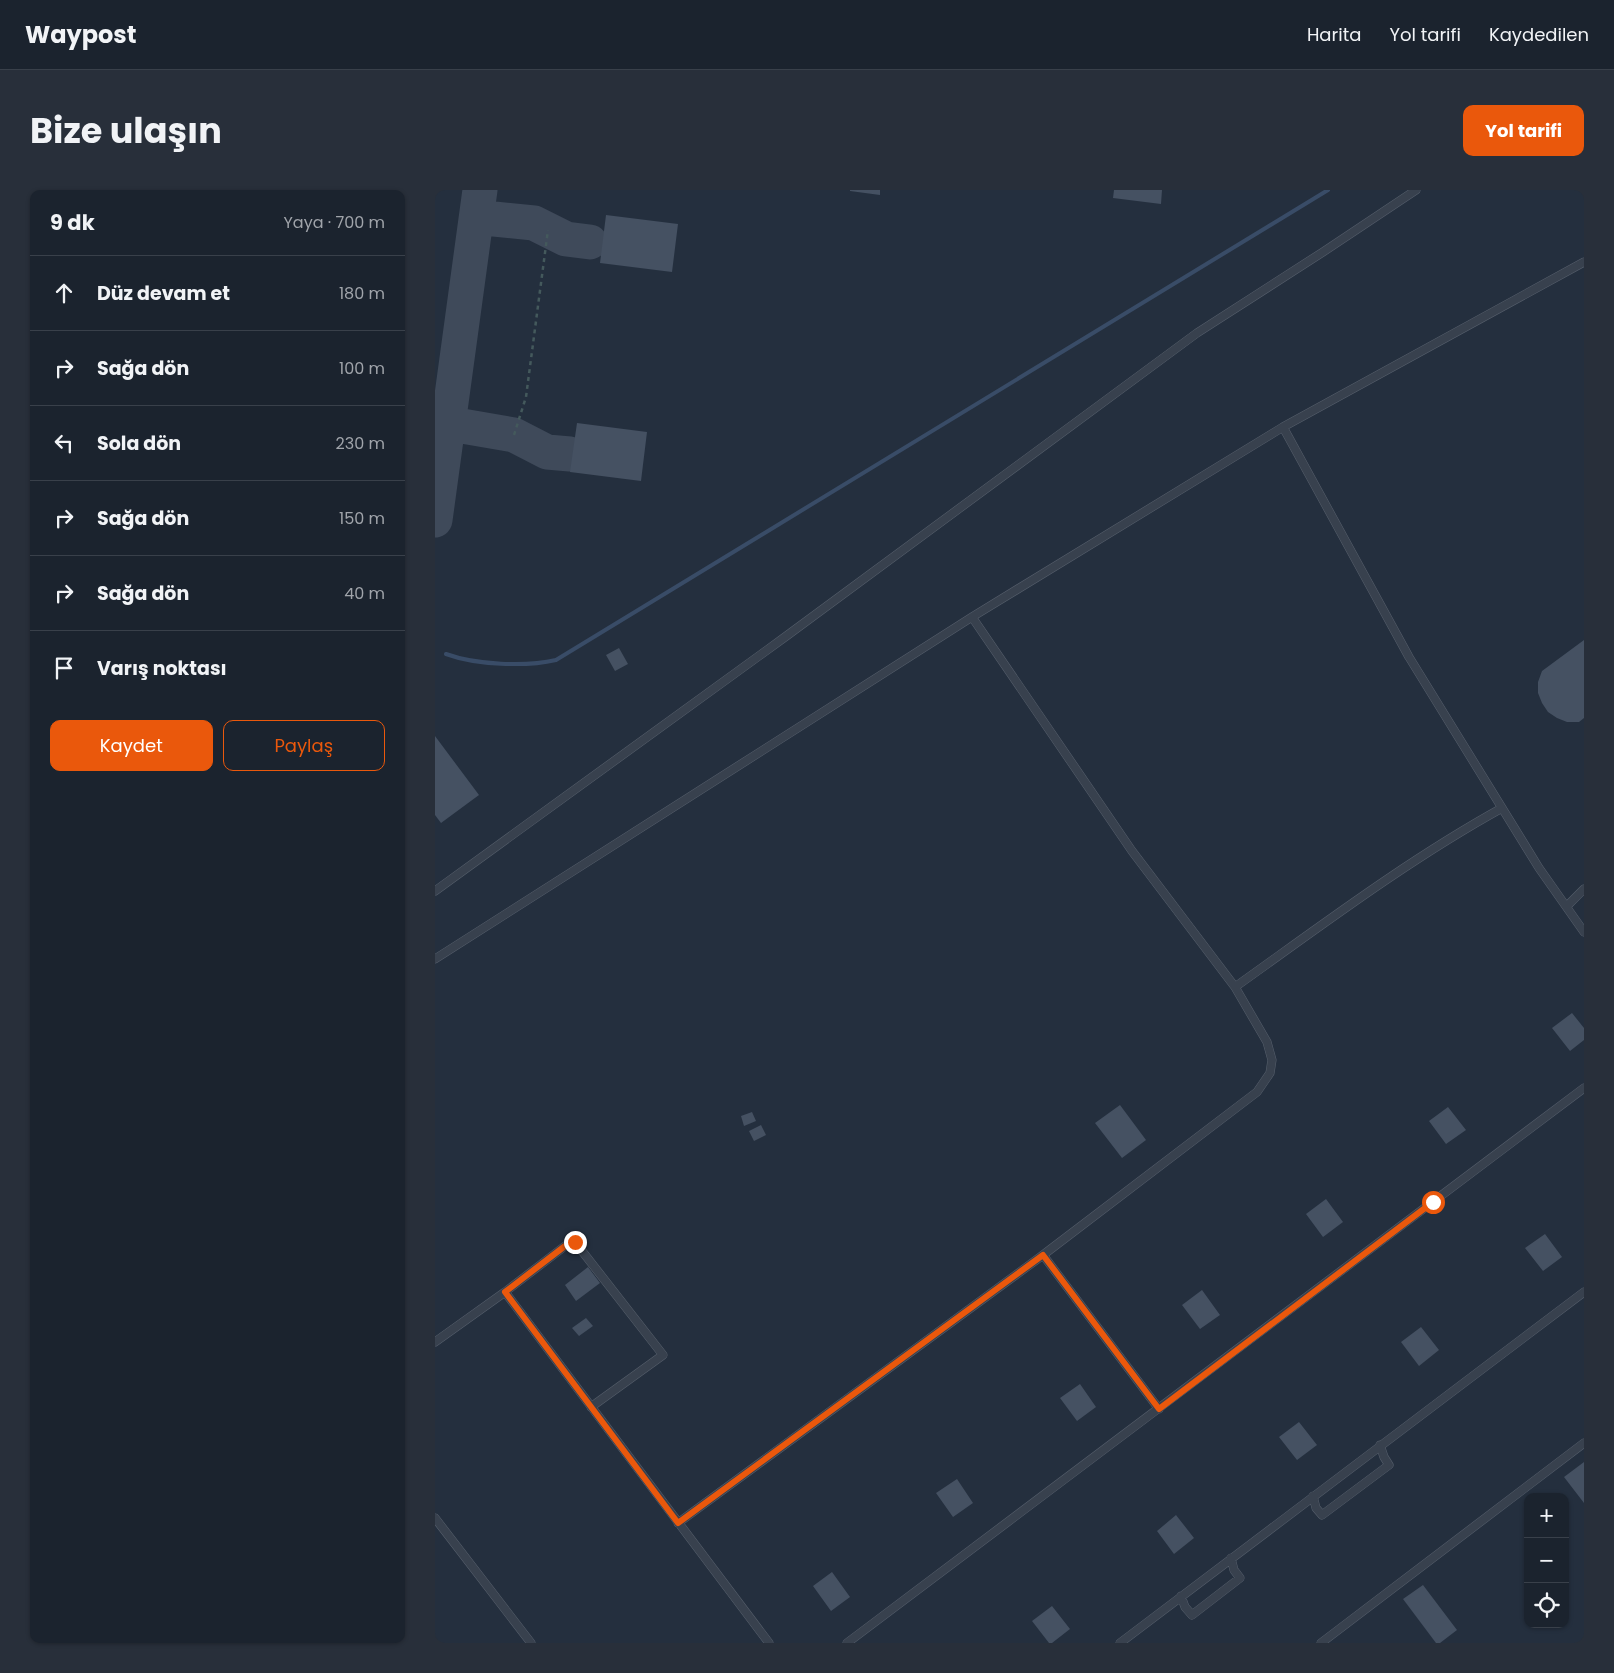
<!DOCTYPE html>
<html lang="tr">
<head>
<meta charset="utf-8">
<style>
  body { margin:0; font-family:Poppins,sans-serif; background:#282f3a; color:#f1f3f6 }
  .controls { position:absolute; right:15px; bottom:15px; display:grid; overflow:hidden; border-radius:10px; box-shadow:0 1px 4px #0004 }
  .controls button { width:45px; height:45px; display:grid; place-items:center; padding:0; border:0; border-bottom:1px solid #39404a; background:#1b232e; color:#f1f3f6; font:25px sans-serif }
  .stop { position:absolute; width:15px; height:15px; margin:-11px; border:4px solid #ea580c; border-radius:50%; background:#fff }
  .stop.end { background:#ea580c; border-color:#fff; box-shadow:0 1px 5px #0008 }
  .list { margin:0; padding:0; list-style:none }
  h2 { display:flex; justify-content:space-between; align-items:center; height:65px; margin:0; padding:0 20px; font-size:21px }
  h2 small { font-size:16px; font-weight:400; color:#a0a4aa }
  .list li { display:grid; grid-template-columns:32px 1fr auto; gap:15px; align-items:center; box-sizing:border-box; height:75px; padding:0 20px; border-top:1px solid #39404a }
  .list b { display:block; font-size:19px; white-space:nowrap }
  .list em { font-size:16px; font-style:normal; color:#a0a4aa }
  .actions { display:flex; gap:10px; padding:15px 20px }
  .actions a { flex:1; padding:11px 0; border:1px solid #ea580c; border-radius:10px; text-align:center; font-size:18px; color:#ea580c }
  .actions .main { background:#ea580c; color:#fff }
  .icon { flex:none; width:28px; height:28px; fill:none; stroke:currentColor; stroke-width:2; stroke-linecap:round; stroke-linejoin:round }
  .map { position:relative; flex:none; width:1149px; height:1453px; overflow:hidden; border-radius:10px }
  header { display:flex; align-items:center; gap:30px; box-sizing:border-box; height:70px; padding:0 25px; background:#1b232e; border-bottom:1px solid #39404a }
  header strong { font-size:24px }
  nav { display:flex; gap:28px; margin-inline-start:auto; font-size:18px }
  .intro { display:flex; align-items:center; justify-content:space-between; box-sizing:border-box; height:120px; padding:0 30px }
  h1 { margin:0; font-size:35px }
  .button { padding:12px 22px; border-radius:10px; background:#ea580c; color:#fff; font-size:18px; font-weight:700 }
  main { display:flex; gap:30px; padding:0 30px }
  aside { flex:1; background:#1b232e; border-radius:10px; box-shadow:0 1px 4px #0004 }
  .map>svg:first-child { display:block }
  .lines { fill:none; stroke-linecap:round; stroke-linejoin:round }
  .stream { stroke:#394c67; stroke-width:4 }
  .taxiway { stroke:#3f4a5a; stroke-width:35 }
  .building { fill:#455162 }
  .service-casing { stroke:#565f6c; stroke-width:9 }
  .path { stroke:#44595c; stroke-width:2.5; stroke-dasharray:4 4; stroke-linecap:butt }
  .service { stroke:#38414e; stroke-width:8 }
  .route { stroke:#ea580c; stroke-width:6 }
</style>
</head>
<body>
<header>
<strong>Waypost</strong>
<nav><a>Harita</a><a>Yol tarifi</a><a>Kaydedilen</a></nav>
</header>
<div class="intro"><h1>Bize ulaşın</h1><a class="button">Yol tarifi</a></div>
<main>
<aside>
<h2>9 dk<small>Yaya · 700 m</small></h2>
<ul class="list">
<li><svg class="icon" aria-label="ahead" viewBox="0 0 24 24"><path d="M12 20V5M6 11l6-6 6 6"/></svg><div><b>Düz devam et</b></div><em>180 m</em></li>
<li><svg class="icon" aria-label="right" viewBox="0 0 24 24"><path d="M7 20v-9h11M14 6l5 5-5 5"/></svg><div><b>Sağa dön</b></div><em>100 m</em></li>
<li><svg class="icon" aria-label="left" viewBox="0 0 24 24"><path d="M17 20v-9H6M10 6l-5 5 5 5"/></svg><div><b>Sola dön</b></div><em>230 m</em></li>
<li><svg class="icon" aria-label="right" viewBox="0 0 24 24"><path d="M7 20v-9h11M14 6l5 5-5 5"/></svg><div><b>Sağa dön</b></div><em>150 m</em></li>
<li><svg class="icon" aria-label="right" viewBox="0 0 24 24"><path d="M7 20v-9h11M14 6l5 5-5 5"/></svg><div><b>Sağa dön</b></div><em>40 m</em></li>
<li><svg class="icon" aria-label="arrive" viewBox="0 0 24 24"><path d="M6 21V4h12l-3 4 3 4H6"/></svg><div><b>Varış noktası</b></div></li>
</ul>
<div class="actions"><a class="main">Kaydet</a><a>Paylaş</a></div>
</aside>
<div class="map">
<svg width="1149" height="1453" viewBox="0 0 1149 1453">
  <rect width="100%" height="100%" fill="#242f3e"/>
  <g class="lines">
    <path class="stream" d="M11 464C41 475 91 477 121 470L893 0"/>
    <path class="taxiway" d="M59 29 99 33 131 49 155 52
      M27 236 79 245 112 262 135 264
      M0 330 45 0"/>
  </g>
  <path class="building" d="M415 0H445V5L415 1Z
    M679 0H727L726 14 678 8Z
    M171 25 243 34 237 82 165 73Z
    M142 233 212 242 206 291 135 282Z
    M1149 450V528L1144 532H1132L1122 528 1113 522 1107 513 1103 503V492L1107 481Z
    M184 458 193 474 180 481 171 465Z
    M0 546 44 605 6 633 0 625Z
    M1137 823 1149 838V850L1135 861 1117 838Z
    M685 915 711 950 687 968 660 933Z
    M1013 917 1031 940 1011 954 994 931Z
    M317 922 321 931 309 936 306 926Z
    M326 935 331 945 319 951 314 941Z
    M891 1009 908 1032 888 1047 871 1024Z
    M1110 1044 1127 1067 1108 1081 1090 1058Z
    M153 1077 165 1093 141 1111 130 1095Z
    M767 1100 785 1125 765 1139 747 1115Z
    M151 1128 158 1136 144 1146 137 1138Z
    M986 1137 1004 1160 984 1176 966 1152Z
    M645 1194 661 1217 642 1231 625 1208Z
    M864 1232 882 1255 862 1270 844 1247Z
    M1149 1272V1313L1129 1287Z
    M522 1289 538 1313 518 1327 501 1303Z
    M741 1325 759 1348 739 1364 722 1341Z
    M397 1382 415 1407 396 1421 378 1396Z
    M988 1395 1022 1440 1005 1453H1001L968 1409Z
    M617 1416 635 1439 617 1453H614L597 1431Z"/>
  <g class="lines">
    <defs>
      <path id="service" d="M848 237 974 467 1104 678 1149 742
        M537 427 697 661 800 797C887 735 973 670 1067 618
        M0 701 350 447 762 143 888 62 981 0
        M1132 716 1149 699
        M0 769 537 427 848 237 1149 72
        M608 1065 724 1219
        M70 1102 130 1056 140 1052 228 1165 156 1217
        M0 1152 70 1102 334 1453
        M878 1306 881 1318 887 1325 954 1275 949 1267 945 1255
        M0 1328 96 1453
        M243 1333 608 1065 822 902 835 883 837 870 832 852 800 797
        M746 1406 750 1417 757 1425 805 1388 799 1380 796 1368
        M412 1453 1149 898
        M685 1453 1149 1102
        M886 1453 1149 1253"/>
    </defs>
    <use href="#service" class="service-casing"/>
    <path class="path" d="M79 245 91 207 113 40"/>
    <use href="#service" class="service"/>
  </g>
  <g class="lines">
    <path class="route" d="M140 1052 130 1056 70 1102 243 1333 608 1065 724 1219 998 1012"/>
  </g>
</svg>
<div class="controls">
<button>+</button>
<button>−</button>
<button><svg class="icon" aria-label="locate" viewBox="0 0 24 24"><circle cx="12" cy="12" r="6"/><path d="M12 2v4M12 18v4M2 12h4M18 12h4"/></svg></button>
</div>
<div class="stop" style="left:998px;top:1012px"></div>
<div class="stop end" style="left:140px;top:1052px"></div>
</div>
</main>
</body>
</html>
